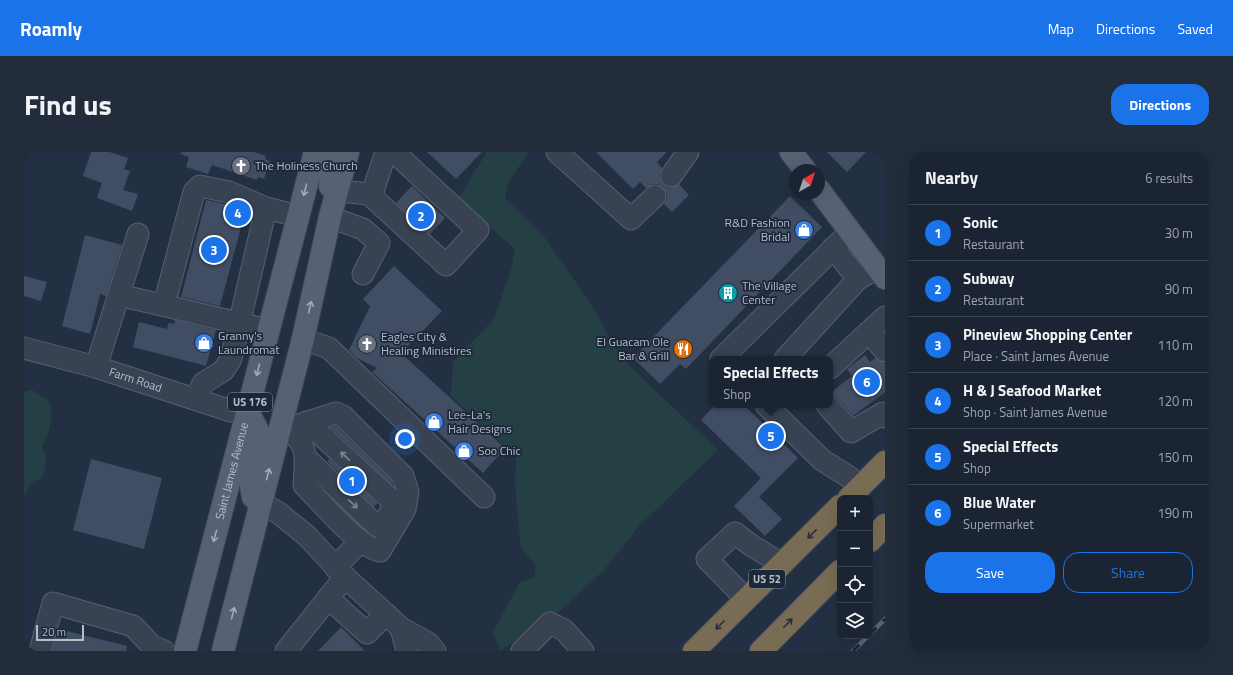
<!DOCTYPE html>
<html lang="en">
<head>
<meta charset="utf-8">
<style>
  body { margin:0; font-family:"Titillium Web",sans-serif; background:#232c3a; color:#f1f3f6 }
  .controls { position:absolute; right:12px; bottom:12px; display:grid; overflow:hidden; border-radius:8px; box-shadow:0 4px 16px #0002 }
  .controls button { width:36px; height:36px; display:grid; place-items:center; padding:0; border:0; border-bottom:1px solid #38414d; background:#1a2432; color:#f1f3f6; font:20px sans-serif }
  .compass { position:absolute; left:765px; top:12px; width:36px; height:36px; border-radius:50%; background:#1a2432; box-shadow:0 4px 16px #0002; rotate:39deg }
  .scale { position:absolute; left:12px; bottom:10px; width:48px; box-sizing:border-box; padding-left:4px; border:2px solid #b5bdcd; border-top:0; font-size:11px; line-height:14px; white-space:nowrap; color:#b5bdcd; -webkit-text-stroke:3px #1c2738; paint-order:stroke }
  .you { position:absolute; left:381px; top:287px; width:14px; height:14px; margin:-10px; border:3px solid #fff; border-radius:50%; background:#1a73e8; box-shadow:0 0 0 6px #1a73e833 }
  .badge { display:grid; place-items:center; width:26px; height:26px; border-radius:50%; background:#1a73e8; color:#fff; font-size:13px; font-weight:700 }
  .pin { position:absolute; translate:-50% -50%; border:2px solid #fff; box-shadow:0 1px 4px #0006 }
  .popup { position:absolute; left:685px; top:204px; width:124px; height:52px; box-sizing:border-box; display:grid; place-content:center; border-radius:8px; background:#1a2432; filter:drop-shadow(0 1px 3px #0005); font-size:13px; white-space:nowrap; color:#9fa4ac }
  .popup b { font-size:15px; color:#f1f3f6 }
  .popup::after { content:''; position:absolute; left:50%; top:100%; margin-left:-8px; border:8px solid transparent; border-top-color:#1a2432 }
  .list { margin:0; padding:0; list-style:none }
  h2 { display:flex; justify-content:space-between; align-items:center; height:52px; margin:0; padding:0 16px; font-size:17px }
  h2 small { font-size:13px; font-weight:400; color:#9fa4ac }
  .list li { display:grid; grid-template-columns:26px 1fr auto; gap:12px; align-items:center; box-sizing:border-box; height:56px; padding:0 16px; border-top:1px solid #38414d }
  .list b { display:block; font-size:15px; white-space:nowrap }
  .list p { margin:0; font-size:13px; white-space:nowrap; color:#9fa4ac }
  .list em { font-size:13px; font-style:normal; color:#9fa4ac }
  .actions { display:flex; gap:8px; padding:12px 16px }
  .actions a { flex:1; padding:9px 0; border:1px solid #1a73e8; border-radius:16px; text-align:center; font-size:14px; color:#1a73e8 }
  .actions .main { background:#1a73e8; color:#fff }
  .icon { flex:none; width:22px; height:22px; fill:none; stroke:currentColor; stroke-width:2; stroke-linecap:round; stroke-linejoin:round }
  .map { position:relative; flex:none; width:861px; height:499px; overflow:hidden; border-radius:16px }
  header { display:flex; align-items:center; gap:24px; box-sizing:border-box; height:56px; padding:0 20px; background:#1a73e8; color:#fff }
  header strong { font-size:19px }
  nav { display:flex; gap:22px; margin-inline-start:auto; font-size:14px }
  .intro { display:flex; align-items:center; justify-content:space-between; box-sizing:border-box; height:96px; padding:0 24px }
  h1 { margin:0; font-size:28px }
  .button { padding:10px 18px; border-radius:16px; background:#1a73e8; color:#fff; font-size:14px; font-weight:700 }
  main { display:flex; gap:24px; padding:0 24px }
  aside { flex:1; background:#1a2432; border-radius:16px; box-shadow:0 4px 16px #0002 }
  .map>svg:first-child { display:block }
  .green { fill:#254044 }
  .building { fill:#404d63 }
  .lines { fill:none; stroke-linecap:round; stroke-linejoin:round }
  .minor-casing { stroke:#566070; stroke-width:23 }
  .major-casing { stroke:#424b5c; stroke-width:24 }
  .highway-casing { stroke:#434d5d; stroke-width:24 }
  .minor { stroke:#384252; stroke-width:21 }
  .major { stroke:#566173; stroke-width:22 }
  .highway { stroke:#796c54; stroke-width:22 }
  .rail-casing { stroke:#59667a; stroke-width:4.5 }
  .rail { stroke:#1c2738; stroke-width:3; stroke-dasharray:9; stroke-linecap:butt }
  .oneway { stroke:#a2abbb }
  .oneway2 { stroke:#7d8696 }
  .oneway3 { stroke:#252e3b }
  .labels { text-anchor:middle; stroke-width:3.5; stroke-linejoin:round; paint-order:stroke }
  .shield { fill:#1c2738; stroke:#8790a0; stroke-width:1 }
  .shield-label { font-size:11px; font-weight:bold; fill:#b5bdcd }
  .poi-label { font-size:12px; fill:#b5bdcd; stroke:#1c2738; text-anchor:start }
  .street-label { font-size:12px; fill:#b5bdcd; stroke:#1c2738 }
</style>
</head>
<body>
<header>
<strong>Roamly</strong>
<nav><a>Map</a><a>Directions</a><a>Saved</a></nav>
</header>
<div class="intro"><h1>Find us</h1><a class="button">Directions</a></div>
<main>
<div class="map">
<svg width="861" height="499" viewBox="0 0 861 499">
  <rect width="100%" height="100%" fill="#233043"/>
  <path class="green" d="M463 0H505L485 29 481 46 521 86 568 154 597 206 694 298 615 374 580 418 536 459 476 499 469 480 496 430 511 426V411L497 397 491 334 492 305 427 244 429 210 470 167 487 118 491 97 434 47Z
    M8 238 25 249C30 265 26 280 18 294 23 307 23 313 18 326L8 330 0 345V240Z"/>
  <path class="building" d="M67 0H85L104 6 100 17 106 19 99 38 114 42 108 59 73 46 78 31 59 24Z
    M157 0H230L242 4 241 7 246 9 240 27 234 25 233 28 188 13 184 22 162 15 165 5 156 2Z
    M403 0H458L432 27Z
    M572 0H643L633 10 638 16 635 23 636 29 640 34 646 36 655 32 665 43 648 60 640 52 643 47V42L639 35 634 32H629L622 36 616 30 609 37Z
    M803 0H842L823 20Z
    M388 34 421 66 406 82 372 51Z
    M766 44 798 75 662 217 656 212 636 232 609 206Z
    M182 48 201 52 221 60 196 154 157 145Z
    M61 83 98 93 82 144 76 142 66 182 38 174Z
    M370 114 418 159 377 201 481 296 459 321 348 220 353 216 333 206 325 198 346 154 339 147Z
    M0 124 23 130 17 149 0 144Z
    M151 168 192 178 182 214 109 195 115 170 143 177 144 171 150 172Z
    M841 203 846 210 851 206 861 211V240L829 264 812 245 806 241 828 224 823 217Z
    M691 253H720L774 306 735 345 758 367 741 384 710 354 737 326 677 268Z
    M312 274 368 330 369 334 306 275Z
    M67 307 138 326 120 397 49 378Z
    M305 307 353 351 350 355 303 309Z
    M317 475 341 499H294Z
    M34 477 103 494 102 499H28Z"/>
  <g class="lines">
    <defs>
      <g id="minor">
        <path d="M533 0 607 67 631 44"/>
        <path d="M647 24 664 0"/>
        <path d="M314 39 345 42 349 39 362 0"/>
        <path d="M345 42 422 113 454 78 370 0"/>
        <path d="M306 65 339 77 355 91 339 122"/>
        <path d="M809 96 834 127"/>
        <path d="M95 143 244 178"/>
        <path d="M140 153 170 40 176 34 205 40 242 56"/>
        <path d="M845 180 861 199"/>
        <path d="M279 187 305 196 460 345"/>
        <path id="s1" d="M0 196 72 215 207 259 224 260"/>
        <path d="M697 207 826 80"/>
        <path d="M761 207 834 127 853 116"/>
        <path d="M72 215 114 82"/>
        <path d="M806 216 861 165"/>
        <path d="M172 246 179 231 199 219 207 207 242 56 274 64"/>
        <path d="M742 253 798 308 825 325 835 335"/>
        <path d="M803 253 827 280 859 261 861 265"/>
        <path d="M312 261 319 264 379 324 384 340 381 357 356 399C335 396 297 350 280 333 281 307 287 293 262 277Z"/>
        <path d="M281 305 353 374 361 370 370 353 366 347 283 270"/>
        <path d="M237 350 256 362 283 384 321 425 377 476 404 491 411 499"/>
        <path d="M311 415 336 390"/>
        <path d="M304 446 343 481 362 462"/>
        <path d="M722 447 683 407 711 381 728 394 758 412"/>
        <path d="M377 476 383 499"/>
        <path d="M16 499 29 451 109 474 128 494 140 499"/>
        <path d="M262 499 321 425"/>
        <path d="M498 499 526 471 540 478 559 499"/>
      </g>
      <g id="major">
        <path d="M767 0 781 18"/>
        <path d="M306 34 308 0"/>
        <path d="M795 38 861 126"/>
        <path d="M224 260 235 281 226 327 229 345 237 350"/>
        <path id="s2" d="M161 499 291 0"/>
        <path d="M199 499 279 187 306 65 324 0"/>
      </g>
      <path id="highway" d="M825 346 861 310
        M846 389 861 373
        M670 499 816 354
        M737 499 816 419"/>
    </defs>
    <use href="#minor" class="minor-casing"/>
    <use href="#major" class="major-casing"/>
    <use href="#highway" class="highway-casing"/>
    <use href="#minor" class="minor"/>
    <use href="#major" class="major"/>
    <use href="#highway" class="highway"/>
    <defs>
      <path id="rail" d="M846 482 861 467
        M829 499 844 484"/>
    </defs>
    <use href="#rail" class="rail-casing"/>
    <use href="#rail" class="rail"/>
  </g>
  <defs><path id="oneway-shaft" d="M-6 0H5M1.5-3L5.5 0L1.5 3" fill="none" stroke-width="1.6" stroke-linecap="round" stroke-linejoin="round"/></defs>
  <g class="oneway">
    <use href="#oneway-shaft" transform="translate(281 38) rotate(104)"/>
    <use href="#oneway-shaft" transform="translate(286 155) rotate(-77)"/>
    <use href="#oneway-shaft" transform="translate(234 218) rotate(104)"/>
    <use href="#oneway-shaft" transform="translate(244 322) rotate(-75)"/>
    <use href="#oneway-shaft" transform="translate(191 384) rotate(105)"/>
    <use href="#oneway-shaft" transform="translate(209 461) rotate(-76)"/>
  </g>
  <g class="oneway2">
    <use href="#oneway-shaft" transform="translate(321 304) rotate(-137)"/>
    <use href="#oneway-shaft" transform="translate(329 352) rotate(43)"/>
  </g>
  <g class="oneway3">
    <use href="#oneway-shaft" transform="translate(788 382) rotate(135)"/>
    <use href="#oneway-shaft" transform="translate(764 471) rotate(-45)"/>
    <use href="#oneway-shaft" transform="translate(696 473) rotate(135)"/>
  </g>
  <defs>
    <symbol id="church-disc" viewBox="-11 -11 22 22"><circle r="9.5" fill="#6b7280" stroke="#1c2738"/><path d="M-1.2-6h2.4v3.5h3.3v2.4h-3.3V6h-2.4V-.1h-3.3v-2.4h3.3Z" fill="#fff"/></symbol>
    <symbol id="shop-disc" viewBox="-11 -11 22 22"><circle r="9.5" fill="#3f7fe0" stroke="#1c2738"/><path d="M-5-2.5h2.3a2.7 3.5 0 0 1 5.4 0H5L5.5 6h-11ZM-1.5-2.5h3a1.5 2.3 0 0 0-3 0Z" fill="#fff"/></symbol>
    <symbol id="building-disc" viewBox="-11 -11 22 22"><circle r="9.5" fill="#0f9aa8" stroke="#1c2738"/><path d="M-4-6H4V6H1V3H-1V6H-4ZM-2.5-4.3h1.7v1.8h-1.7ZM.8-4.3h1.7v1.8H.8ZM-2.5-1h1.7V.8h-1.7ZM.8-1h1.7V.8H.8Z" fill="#fff"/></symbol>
    <symbol id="restaurant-disc" viewBox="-11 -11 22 22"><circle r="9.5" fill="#e8710a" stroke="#1c2738"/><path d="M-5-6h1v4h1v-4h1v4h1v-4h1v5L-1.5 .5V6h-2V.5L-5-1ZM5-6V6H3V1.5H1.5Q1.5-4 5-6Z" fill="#fff"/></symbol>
  </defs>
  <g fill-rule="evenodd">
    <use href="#church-disc" x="206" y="3" width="22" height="22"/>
    <use href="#shop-disc" x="769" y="67" width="22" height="22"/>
    <use href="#building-disc" x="693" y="130" width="22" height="22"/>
    <use href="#shop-disc" x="169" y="180" width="22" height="22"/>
    <use href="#church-disc" x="332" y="181" width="22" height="22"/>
    <use href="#restaurant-disc" x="648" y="186" width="22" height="22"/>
    <use href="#shop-disc" x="399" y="259" width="22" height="22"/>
    <use href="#shop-disc" x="429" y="288" width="22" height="22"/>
  </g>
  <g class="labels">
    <g class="shield">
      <rect x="204" y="241" width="44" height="18" rx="3"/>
      <rect x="725" y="418" width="36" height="18" rx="3"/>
    </g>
    <g class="shield-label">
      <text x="226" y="254">US 176</text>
      <text x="743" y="431">US 52</text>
    </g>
    <g class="poi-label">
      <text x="231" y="18">The Holiness Church</text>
      <text x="766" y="75" text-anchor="end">R&amp;D Fashion<tspan x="766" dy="14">Bridal</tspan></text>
      <text x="718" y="138">The Village<tspan x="718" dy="14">Center</tspan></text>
      <text x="194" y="188">Granny's<tspan x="194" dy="14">Laundromat</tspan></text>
      <text x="357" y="189">Eagles City &amp;<tspan x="357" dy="14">Healing Ministires</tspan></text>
      <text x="645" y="194" text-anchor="end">El Guacam Ole<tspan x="645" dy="14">Bar &amp; Grill</tspan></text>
      <text x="424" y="267">Lee-La's<tspan x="424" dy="14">Hair Designs</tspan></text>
      <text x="454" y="303">Soo Chic</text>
    </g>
    <g class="street-label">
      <text dy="4" stroke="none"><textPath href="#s1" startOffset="116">Farm Road</textPath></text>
      <text dy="4" stroke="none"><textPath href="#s2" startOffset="186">Saint James Avenue</textPath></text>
    </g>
  </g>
</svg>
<div class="controls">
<button>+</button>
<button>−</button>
<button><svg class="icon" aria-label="locate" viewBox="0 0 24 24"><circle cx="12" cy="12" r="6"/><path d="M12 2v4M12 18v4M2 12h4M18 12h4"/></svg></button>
<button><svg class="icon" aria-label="layers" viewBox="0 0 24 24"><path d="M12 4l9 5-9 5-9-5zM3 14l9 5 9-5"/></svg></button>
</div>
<svg class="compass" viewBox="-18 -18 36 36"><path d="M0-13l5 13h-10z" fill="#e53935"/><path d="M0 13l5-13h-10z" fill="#9fa4ac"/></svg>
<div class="scale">20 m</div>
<div class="you"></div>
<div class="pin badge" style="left:328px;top:329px">1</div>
<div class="pin badge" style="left:397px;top:64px">2</div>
<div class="pin badge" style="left:190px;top:98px">3</div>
<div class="pin badge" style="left:214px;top:61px">4</div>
<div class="pin badge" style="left:747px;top:284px">5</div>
<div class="popup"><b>Special Effects</b>Shop</div>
<div class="pin badge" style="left:843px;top:230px">6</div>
</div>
<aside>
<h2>Nearby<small>6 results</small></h2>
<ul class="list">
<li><span class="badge">1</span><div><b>Sonic</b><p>Restaurant</p></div><em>30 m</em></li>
<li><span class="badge">2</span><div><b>Subway</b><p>Restaurant</p></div><em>90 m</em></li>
<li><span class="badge">3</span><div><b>Pineview Shopping Center</b><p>Place · Saint James Avenue</p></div><em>110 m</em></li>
<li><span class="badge">4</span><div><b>H &amp; J Seafood Market</b><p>Shop · Saint James Avenue</p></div><em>120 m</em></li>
<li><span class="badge">5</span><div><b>Special Effects</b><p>Shop</p></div><em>150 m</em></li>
<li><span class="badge">6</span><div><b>Blue Water</b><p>Supermarket</p></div><em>190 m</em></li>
</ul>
<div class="actions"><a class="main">Save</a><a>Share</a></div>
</aside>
</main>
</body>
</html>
